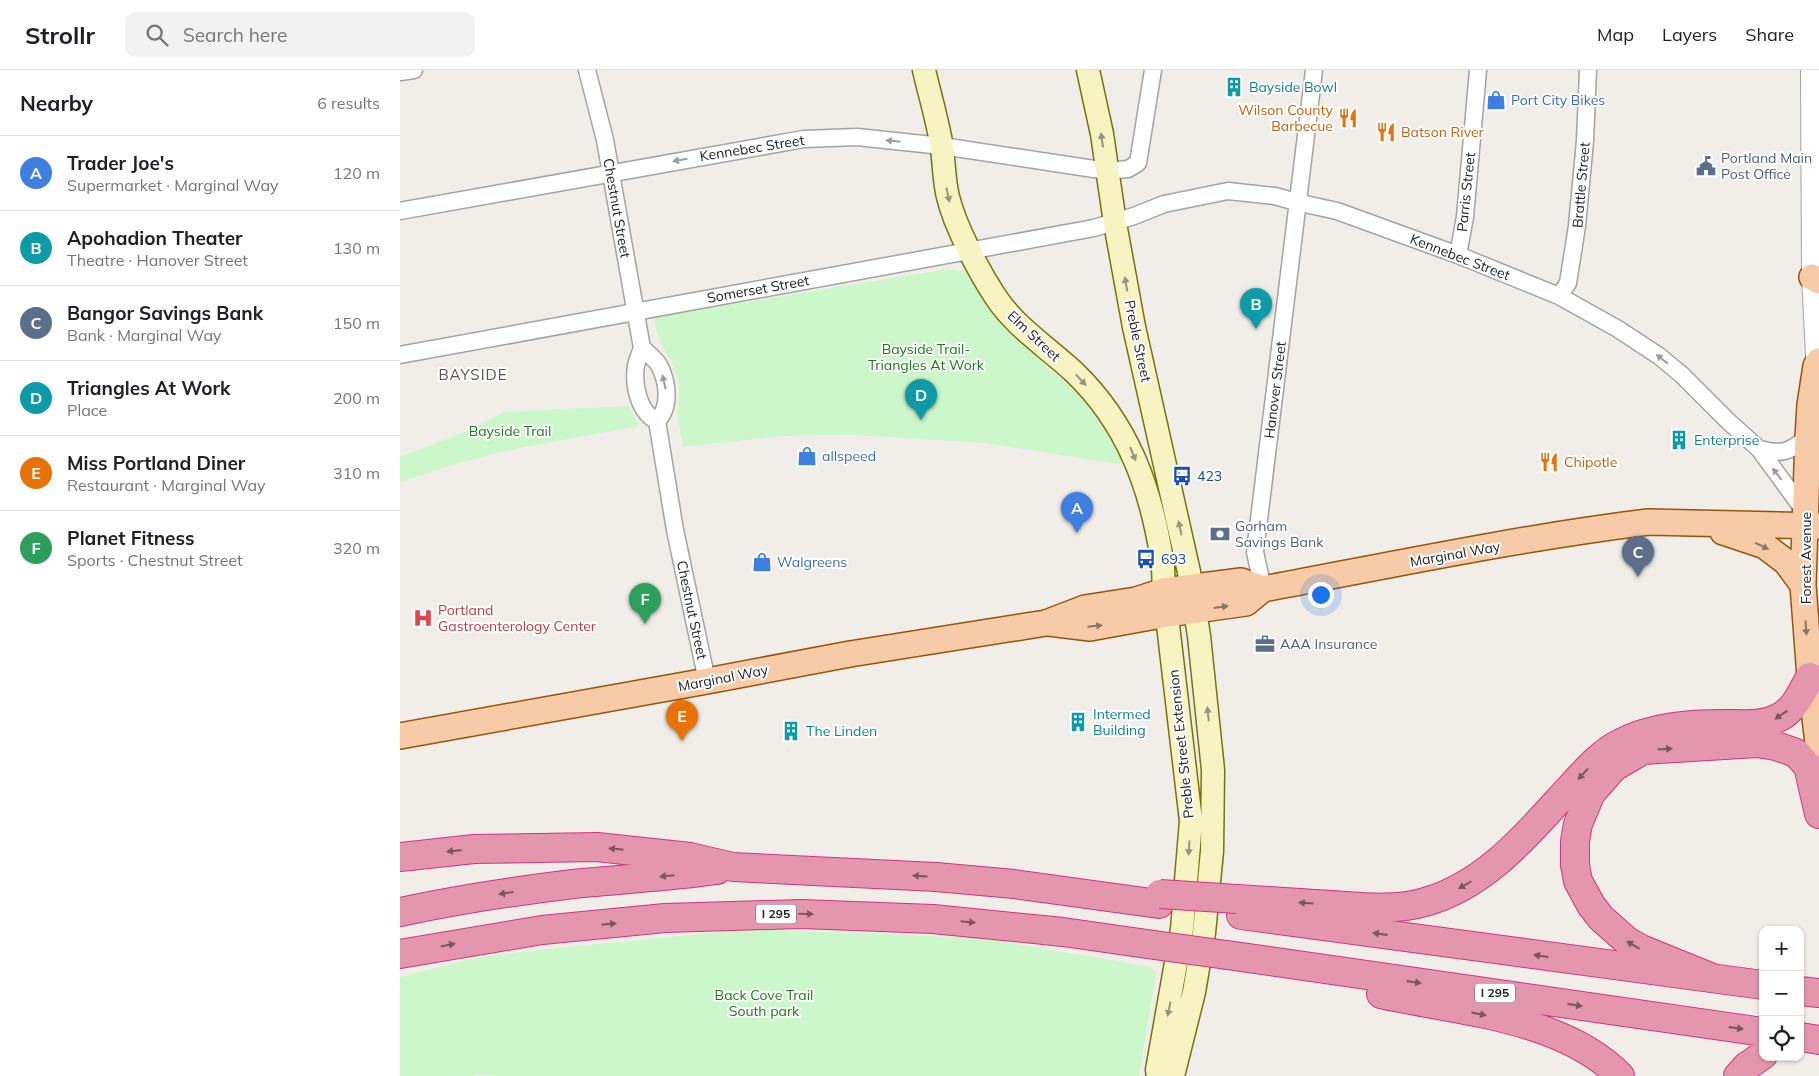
<!DOCTYPE html>
<html lang="en">
<head>
<meta charset="utf-8">
<style>
  body { margin:0; font-family:Mulish,sans-serif; background:#f2f2f2; color:#202124 }
  .controls { position:absolute; right:15px; bottom:15px; display:grid; overflow:hidden; border-radius:10px; box-shadow:0 1px 4px #0004 }
  .controls button { width:45px; height:45px; display:grid; place-items:center; padding:0; border:0; border-bottom:1px solid #e0e0e0; background:#fff; color:#202124; font:25px sans-serif }
  .you { position:absolute; left:920px; top:524px; width:18px; height:18px; margin:-12px; border:4px solid #fff; border-radius:50%; background:#1a73e8; box-shadow:0 0 0 8px #1a73e833 }
  .badge { display:grid; place-items:center; width:32px; height:32px; border-radius:50%; background:#1a73e8; color:#fff; font-size:16px; font-weight:700 }
  .pin { position:absolute; translate:-50% -41px; filter:drop-shadow(0 1px 2px #0008) }
  .pin::after { content:''; position:absolute; top:26px; width:18px; height:15px; background:inherit; clip-path:polygon(0 0,100% 0,50% 100%) }
  .list { margin:0; padding:0; list-style:none }
  h2 { display:flex; justify-content:space-between; align-items:center; height:65px; margin:0; padding:0 20px; font-size:21px }
  h2 small { font-size:16px; font-weight:400; color:#757577 }
  .list li { display:grid; grid-template-columns:32px 1fr auto; gap:15px; align-items:center; box-sizing:border-box; height:75px; padding:0 20px; border-top:1px solid #e0e0e0 }
  .list b { display:block; font-size:19px; white-space:nowrap }
  .list p { margin:0; font-size:16px; white-space:nowrap; color:#757577 }
  .list em { font-size:16px; font-style:normal; color:#757577 }
  .icon { flex:none; width:28px; height:28px; fill:none; stroke:currentColor; stroke-width:2; stroke-linecap:round; stroke-linejoin:round }
  .map { position:relative; flex:none; width:1419px; height:1006px; overflow:hidden }
  header { display:flex; align-items:center; gap:30px; box-sizing:border-box; height:70px; padding:0 25px; background:#fff; border-bottom:1px solid #e0e0e0 }
  header strong { font-size:24px }
  nav { display:flex; gap:28px; margin-inline-start:auto; font-size:18px }
  .search { width:350px; height:45px; background:#f2f2f2; display:flex; align-items:center; gap:12px; box-sizing:border-box; padding:0 18px; border-radius:10px; color:#757577; font-size:19px }
  main { display:flex }
  aside { flex:1; background:#fff }
  .map>svg:first-child { display:block }
  .park { fill:#ccf7ca }
  .lines { fill:none; stroke-linecap:round; stroke-linejoin:round }
  .minor-casing { stroke:#a3a3a3; stroke-width:19 }
  .tertiary-casing { stroke:#a3a3a3; stroke-width:22 }
  .secondary-casing { stroke:#76740c; stroke-width:25 }
  .primary-casing { stroke:#965609; stroke-width:28 }
  .motorway-casing { stroke:#d2347d; stroke-width:30 }
  .minor { stroke:#fff; stroke-width:16 }
  .tertiary { stroke:#fff; stroke-width:20 }
  .secondary { stroke:#f7f3c2; stroke-width:22 }
  .primary { stroke:#f7cba8; stroke-width:25 }
  .motorway { stroke:#e396ae; stroke-width:28 }
  .motorway-bridge-casing { stroke:#d2347d; stroke-width:30; stroke-linecap:butt }
  .motorway-bridge { stroke:#e396ae; stroke-width:28 }
  .oneway { fill:#97957a }
  .oneway2 { fill:#9c9c9c }
  .oneway3 { fill:#8c7665 }
  .oneway4 { fill:#795661 }
  .labels { text-anchor:middle; stroke-width:4; stroke-linejoin:round; paint-order:stroke }
  .shield { fill:#fff; stroke:#646464; stroke-width:1 }
  .shield-label { font-size:12px; font-weight:bold; fill:#222 }
  .culture-label { font-size:14px; fill:#0d838f; stroke:#fff; text-anchor:start }
  .shop-label { font-size:14px; fill:#366cbe; stroke:#fff; text-anchor:start }
  .food-label { font-size:14px; fill:#c56008; stroke:#fff; text-anchor:start }
  .street-label { font-size:14px; fill:#222; stroke:#fff }
  .service-label { font-size:14px; fill:#4e5e75; stroke:#fff; text-anchor:start }
  .park-label { font-size:14px; fill:#177d13; stroke:#fff }
  .transit-label { font-size:14px; fill:#164399; stroke:#fff; text-anchor:start }
  .health-label { font-size:14px; fill:#be3a42; stroke:#fff; text-anchor:start }
  .neighbourhood-label { font-size:15px; letter-spacing:1px; fill:#555; stroke:#fff }
</style>
</head>
<body>
<header>
<strong>Strollr</strong>
<div class="search"><svg class="icon" aria-label="search" viewBox="0 0 24 24"><circle cx="10" cy="10" r="6"/><path d="M15 15l6 6"/></svg>Search here</div>
<nav><a>Map</a><a>Layers</a><a>Share</a></nav>
</header>
<main>
<aside>
<h2>Nearby<small>6 results</small></h2>
<ul class="list">
<li><span class="badge" style="background:#3f7fe0">A</span><div><b>Trader Joe's</b><p>Supermarket · Marginal Way</p></div><em>120 m</em></li>
<li><span class="badge" style="background:#0f9aa8">B</span><div><b>Apohadion Theater</b><p>Theatre · Hanover Street</p></div><em>130 m</em></li>
<li><span class="badge" style="background:#5c6f8a">C</span><div><b>Bangor Savings Bank</b><p>Bank · Marginal Way</p></div><em>150 m</em></li>
<li><span class="badge" style="background:#0f9aa8">D</span><div><b>Triangles At Work</b><p>Place</p></div><em>200 m</em></li>
<li><span class="badge" style="background:#e8710a">E</span><div><b>Miss Portland Diner</b><p>Restaurant · Marginal Way</p></div><em>310 m</em></li>
<li><span class="badge" style="background:#2e9e5b">F</span><div><b>Planet Fitness</b><p>Sports · Chestnut Street</p></div><em>320 m</em></li>
</ul>
</aside>
<div class="map">
<svg width="1419" height="1006" viewBox="0 0 1419 1006">
  <rect width="100%" height="100%" fill="#f1eee9"/>
  <path class="park" d="M548 199 569 202 641 287V293C650 300 658 306 666 313 691 336 708 366 724 395L587 373 450 365 382 366 283 377C281 367 279 357 278 347 278 332 281 320 277 305 271 287 253 266 255 247Z
    M229 336 239 356 109 380 55 394 0 412V387L65 362 104 342Z
    M352 859 580 868 751 897 756 903 739 1006H96L77 1004 74 1006H0V907L79 887 137 880Z"/>
  <g class="lines">
    <defs>
      <path id="minor" d="M187 0 205 70 242 278C248 283 255 289 259 295 268 312 271 337 257 351
        M0 2 14 0
        M0 141 404 69 457 67 542 76 707 101 728 99 738 93 753 0
        M1058 185 1065 147 1078 0
        M1159 226 1168 213 1177 156 1185 71 1188 0
        M242 278C240 284 237 290 236 296 233 315 239 343 257 351
        M0 285 694 158 734 146 764 134 828 121 875 126 896 132 937 141 1058 185 1159 226 1218 259 1259 286 1282 305 1329 352 1359 379 1406 443
        M257 351 275 460 307 611
        M1359 379C1383 385 1389 382 1408 367
        M863 519 855 482 914 0"/>
      <path id="tertiary" d="M1411 0 1412 207 1417 305"/>
      <path id="secondary" d="M524 0C530 26 538 52 542 78 544 94 544 111 548 127 555 156 578 200 595 226 615 257 647 277 674 302 728 354 751 418 762 490 764 500 763 511 764 521L791 751 782 859 757 1000 758 1006
        M688 0 702 64 715 153 734 257 789 502 799 566 813 700 812 781 804 863 794 922 773 1006"/>
      <path id="primary" d="M1412 207 1419 211
        M1419 291 1416 296 1410 335 1408 367 1403 515 1410 607 1419 681
        M1323 462 1365 476 1386 492 1403 515
        M649 553 690 558 767 544 846 533 863 519C991 495 1119 468 1248 452L1419 456
        M0 666 307 611 450 584 646 553 685 538 736 530 764 521 841 511 863 519"/>
      <path id="motorway" d="M0 787 74 779 197 777 290 787 333 797 536 807 614 814 759 834
        M837 829C868 831 900 833 931 835 961 837 996 841 1025 832 1085 815 1126 766 1166 722 1183 704 1198 685 1219 674 1252 656 1290 654 1326 654 1343 654 1362 656 1378 648 1394 641 1402 622 1410 607
        M0 842C57 830 115 821 173 814 221 809 269 807 317 800
        M841 845 1363 915
        M0 884 142 860 265 848 401 844 533 849 663 862 754 875
        M827 885 1363 962
        M1310 907 1241 879 1227 871 1201 848 1191 835 1178 811 1175 795V771L1178 754 1191 723 1214 697 1243 680 1357 673 1376 676 1396 683 1408 696 1419 744
        M1400 921 1419 923
        M981 924C1058 941 1162 947 1220 1006
        M1400 967 1419 970
        M1338 1006 1347 996 1363 985"/>
    </defs>
    <use href="#minor" class="minor-casing"/>
    <use href="#tertiary" class="tertiary-casing"/>
    <use href="#secondary" class="secondary-casing"/>
    <use href="#primary" class="primary-casing"/>
    <use href="#motorway" class="motorway-casing"/>
    <use href="#minor" class="minor"/>
    <use href="#tertiary" class="tertiary"/>
    <use href="#secondary" class="secondary"/>
    <use href="#primary" class="primary"/>
    <use href="#motorway" class="motorway"/>
    <defs>
      <path id="motorway-bridge" d="M760 824 837 829
        M754 875 827 885"/>
    </defs>
    <use href="#motorway-bridge" class="motorway-bridge-casing"/>
    <use href="#motorway-bridge" class="motorway-bridge"/>
  </g>
  <defs><path id="oneway-solid" d="M-6-.8H1V-3.2L6.5 0L1 3.2V.8H-6Z" transform="scale(1.25)"/></defs>
  <g class="oneway">
    <use href="#oneway-solid" transform="translate(702 70) rotate(-98)"/>
    <use href="#oneway-solid" transform="translate(548 125) rotate(78)"/>
    <use href="#oneway-solid" transform="translate(726 214) rotate(-100)"/>
    <use href="#oneway-solid" transform="translate(681 310) rotate(47)"/>
    <use href="#oneway-solid" transform="translate(733 384) rotate(68)"/>
    <use href="#oneway-solid" transform="translate(780 458) rotate(-102)"/>
    <use href="#oneway-solid" transform="translate(808 644) rotate(-96)"/>
    <use href="#oneway-solid" transform="translate(789 778) rotate(94)"/>
    <use href="#oneway-solid" transform="translate(769 939) rotate(101)"/>
  </g>
  <g class="oneway2">
    <use href="#oneway-solid" transform="translate(493 71) rotate(-174)"/>
    <use href="#oneway-solid" transform="translate(280 90) rotate(170)"/>
    <use href="#oneway-solid" transform="translate(1262 289) rotate(-142)"/>
    <use href="#oneway-solid" transform="translate(264 312) rotate(-103)"/>
    <use href="#oneway-solid" transform="translate(1377 404) rotate(-128)"/>
  </g>
  <g class="oneway3">
    <use href="#oneway-solid" transform="translate(1362 476) rotate(25)"/>
    <use href="#oneway-solid" transform="translate(821 537) rotate(-8)"/>
    <use href="#oneway-solid" transform="translate(695 556) rotate(-6)"/>
    <use href="#oneway-solid" transform="translate(1406 558) rotate(86)"/>
  </g>
  <g class="oneway4">
    <use href="#oneway-solid" transform="translate(1381 645) rotate(146)"/>
    <use href="#oneway-solid" transform="translate(1265 679) rotate(-4)"/>
    <use href="#oneway-solid" transform="translate(1183 704) rotate(133)"/>
    <use href="#oneway-solid" transform="translate(216 779) rotate(-174)"/>
    <use href="#oneway-solid" transform="translate(54 781) rotate(175)"/>
    <use href="#oneway-solid" transform="translate(267 806) rotate(175)"/>
    <use href="#oneway-solid" transform="translate(520 806) rotate(-177)"/>
    <use href="#oneway-solid" transform="translate(1065 815) rotate(150)"/>
    <use href="#oneway-solid" transform="translate(106 823) rotate(172)"/>
    <use href="#oneway-solid" transform="translate(906 833) rotate(-176)"/>
    <use href="#oneway-solid" transform="translate(406 844) rotate(1)"/>
    <use href="#oneway-solid" transform="translate(568 852) rotate(6)"/>
    <use href="#oneway-solid" transform="translate(209 854) rotate(-6)"/>
    <use href="#oneway-solid" transform="translate(980 864) rotate(-172)"/>
    <use href="#oneway-solid" transform="translate(48 875) rotate(-11)"/>
    <use href="#oneway-solid" transform="translate(1233 875) rotate(-149)"/>
    <use href="#oneway-solid" transform="translate(1141 886) rotate(-172)"/>
    <use href="#oneway-solid" transform="translate(1014 912) rotate(8)"/>
    <use href="#oneway-solid" transform="translate(1175 935) rotate(8)"/>
    <use href="#oneway-solid" transform="translate(1079 944) rotate(11)"/>
    <use href="#oneway-solid" transform="translate(1336 958) rotate(8)"/>
  </g>
  <defs>
    <symbol id="building-bare" viewBox="-9 -9 18 18"><path d="M-4-6H4V6H1V3H-1V6H-4ZM-2.5-4.3h1.7v1.8h-1.7ZM.8-4.3h1.7v1.8H.8ZM-2.5-1h1.7V.8h-1.7ZM.8-1h1.7V.8H.8Z" fill="#0f9aa8" stroke="#fff" stroke-width="2.5" paint-order="stroke"/></symbol>
    <symbol id="shop-bare" viewBox="-9 -9 18 18"><path d="M-5-2.5h2.3a2.7 3.5 0 0 1 5.4 0H5L5.5 6h-11ZM-1.5-2.5h3a1.5 2.3 0 0 0-3 0Z" fill="#3f7fe0" stroke="#fff" stroke-width="2.5" paint-order="stroke"/></symbol>
    <symbol id="restaurant-bare" viewBox="-9 -9 18 18"><path d="M-5-6h1v4h1v-4h1v4h1v-4h1v5L-1.5 .5V6h-2V.5L-5-1ZM5-6V6H3V1.5H1.5Q1.5-4 5-6Z" fill="#e8710a" stroke="#fff" stroke-width="2.5" paint-order="stroke"/></symbol>
    <symbol id="civic-bare" viewBox="-9 -9 18 18"><path d="M-.6-6.5H3V-4.5H.6V-3L4-1V1h2V6H-6V1h2V-1L-.6-3ZM-1.2 2.5V6h2.4V2.5Z" fill="#5c6f8a" stroke="#fff" stroke-width="2.5" paint-order="stroke"/></symbol>
    <symbol id="bus-bare" viewBox="-9 -9 18 18"><path d="M-5-6H5V4H4V6H2V4H-2V6H-4V4H-5ZM-3.5-4V0h7V-4ZM-3.5 1.2v1.5H-2V1.2ZM2 1.2v1.5H3.5V1.2Z" fill="#1a4fb4" stroke="#fff" stroke-width="2.5" paint-order="stroke"/></symbol>
    <symbol id="bank-bare" viewBox="-9 -9 18 18"><path d="M-6-4H6V4H-6ZM0-2.3a2.3 2.3 0 1 0 0 4.6a2.3 2.3 0 1 0 0-4.6Z" fill="#5c6f8a" stroke="#fff" stroke-width="2.5" paint-order="stroke"/></symbol>
    <symbol id="hospital-bare" viewBox="-9 -9 18 18"><path d="M-5-5h3v3.5h4V-5h3V5h-3V1.5h-4V5h-3Z" fill="#e0444e" stroke="#fff" stroke-width="2.5" paint-order="stroke"/></symbol>
    <symbol id="office-bare" viewBox="-9 -9 18 18"><path d="M-6-3h4V-5.5h4V-3h4V5H-6ZM-1-4.5V-3h2v-1.5ZM-6 0V1H6V0Z" fill="#5c6f8a" stroke="#fff" stroke-width="2.5" paint-order="stroke"/></symbol>
  </defs>
  <g fill-rule="evenodd">
    <use href="#building-bare" x="820" y="3" width="28" height="28"/>
    <use href="#shop-bare" x="1082" y="16" width="28" height="28"/>
    <use href="#restaurant-bare" x="934" y="34" width="28" height="28"/>
    <use href="#restaurant-bare" x="972" y="48" width="28" height="28"/>
    <use href="#civic-bare" x="1292" y="82" width="28" height="28"/>
    <use href="#building-bare" x="1265" y="356" width="28" height="28"/>
    <use href="#shop-bare" x="393" y="372" width="28" height="28"/>
    <use href="#restaurant-bare" x="1135" y="378" width="28" height="28"/>
    <use href="#bus-bare" x="768" y="392" width="28" height="28"/>
    <use href="#bank-bare" x="806" y="450" width="28" height="28"/>
    <use href="#bus-bare" x="732" y="475" width="28" height="28"/>
    <use href="#shop-bare" x="348" y="478" width="28" height="28"/>
    <use href="#hospital-bare" x="9" y="534" width="28" height="28"/>
    <use href="#office-bare" x="851" y="560" width="28" height="28"/>
    <use href="#building-bare" x="664" y="638" width="28" height="28"/>
    <use href="#building-bare" x="377" y="647" width="28" height="28"/>
  </g>
  <g class="labels">
    <g class="shield">
      <rect x="356" y="834.5" width="40" height="19" rx="4"/>
      <rect x="1075" y="913.5" width="40" height="19" rx="4"/>
    </g>
    <g class="shield-label">
      <text x="376" y="848">I 295</text>
      <text x="1095" y="927">I 295</text>
    </g>
    <g class="culture-label">
      <text x="849" y="22">Bayside Bowl</text>
      <text x="1294" y="375">Enterprise</text>
      <text x="693" y="649">Intermed<tspan x="693" dy="16">Building</tspan></text>
      <text x="406" y="666">The Linden</text>
    </g>
    <g class="shop-label">
      <text x="1111" y="35">Port City Bikes</text>
      <text x="422" y="391">allspeed</text>
      <text x="377" y="497">Walgreens</text>
    </g>
    <g class="food-label">
      <text x="933" y="45" text-anchor="end">Wilson County<tspan x="933" dy="16">Barbecue</tspan></text>
      <text x="1001" y="67">Batson River</text>
      <text x="1164" y="397">Chipotle</text>
    </g>
    <g class="street-label">
      <text transform="translate(352 78) rotate(-9)" y="5">Kennebec Street</text>
      <text transform="translate(1181 115) rotate(-85)" y="5">Brattle Street</text>
      <text transform="translate(1066 122) rotate(-84)" y="5">Parris Street</text>
      <text transform="translate(217 138) rotate(80)" y="5">Chestnut Street</text>
      <text transform="translate(1060 187) rotate(21)" y="5">Kennebec Street</text>
      <text transform="translate(358 219) rotate(-10)" y="5">Somerset Street</text>
      <text transform="translate(634 266) rotate(43)" y="5">Elm Street</text>
      <text transform="translate(738 271) rotate(78)" y="5">Preble Street</text>
      <text transform="translate(875 320) rotate(-83)" y="5">Hanover Street</text>
      <text transform="translate(1055 484) rotate(-10)" y="5">Marginal Way</text>
      <text transform="translate(1406 488) rotate(-90)" y="5">Forest Avenue</text>
      <text transform="translate(292 540) rotate(78)" y="5">Chestnut Street</text>
      <text transform="translate(323 608) rotate(-11)" y="5">Marginal Way</text>
      <text transform="translate(781 674) rotate(-96)" y="5">Preble Street Extension</text>
    </g>
    <g class="service-label">
      <text x="1321" y="93">Portland Main<tspan x="1321" dy="16">Post Office</tspan></text>
      <text x="835" y="461">Gorham<tspan x="835" dy="16">Savings Bank</tspan></text>
      <text x="880" y="579">AAA Insurance</text>
    </g>
    <g class="park-label">
      <text x="526" y="284">Bayside Trail-<tspan x="526" dy="16">Triangles At Work</tspan></text>
      <text x="110" y="366">Bayside Trail</text>
      <text x="364" y="930">Back Cove Trail<tspan x="364" dy="16">South park</tspan></text>
    </g>
    <g class="transit-label">
      <text x="797" y="411">423</text>
      <text x="761" y="494">693</text>
    </g>
    <g class="health-label">
      <text x="38" y="545">Portland<tspan x="38" dy="16">Gastroenterology Center</tspan></text>
    </g>
    <g class="neighbourhood-label">
      <text x="73" y="310">BAYSIDE</text>
    </g>
  </g>
</svg>
<div class="controls">
<button>+</button>
<button>−</button>
<button><svg class="icon" aria-label="locate" viewBox="0 0 24 24"><circle cx="12" cy="12" r="6"/><path d="M12 2v4M12 18v4M2 12h4M18 12h4"/></svg></button>
</div>
<div class="you"></div>
<div class="pin badge" style="left:677px;top:463px;background:#3f7fe0">A</div>
<div class="pin badge" style="left:856px;top:259px;background:#0f9aa8">B</div>
<div class="pin badge" style="left:1238px;top:507px;background:#5c6f8a">C</div>
<div class="pin badge" style="left:521px;top:350px;background:#0f9aa8">D</div>
<div class="pin badge" style="left:282px;top:671px;background:#e8710a">E</div>
<div class="pin badge" style="left:245px;top:554px;background:#2e9e5b">F</div>
</div>
</main>
</body>
</html>
